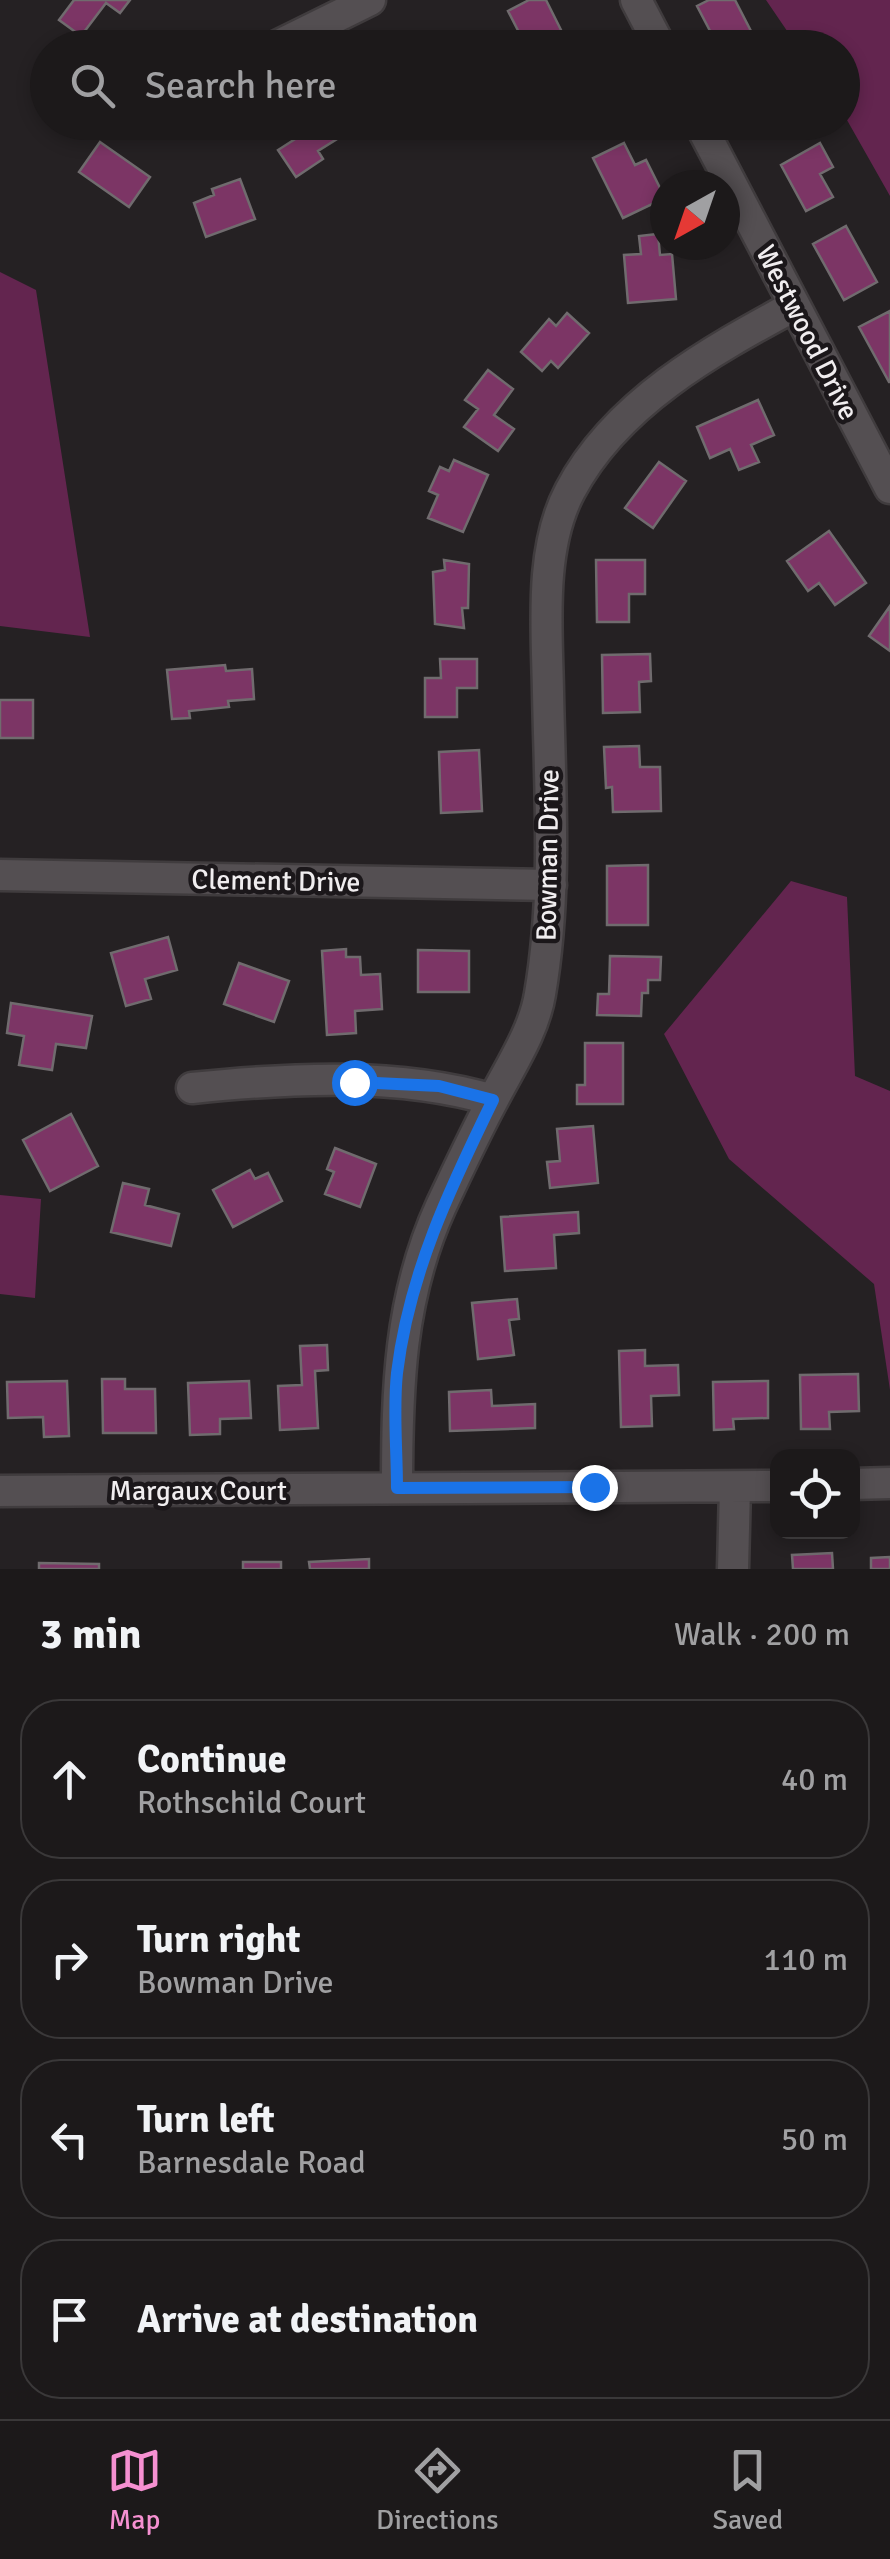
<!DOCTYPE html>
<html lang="en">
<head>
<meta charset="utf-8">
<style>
  body { margin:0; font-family:Signika,sans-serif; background:#292627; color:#f1f3f6 }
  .controls { position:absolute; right:30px; bottom:30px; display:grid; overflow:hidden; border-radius:20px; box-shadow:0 5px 15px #0003 }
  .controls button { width:90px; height:90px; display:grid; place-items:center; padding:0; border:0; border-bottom:2px solid #3a3839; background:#1c191a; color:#f1f3f6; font:50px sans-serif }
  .compass { position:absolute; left:650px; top:170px; width:90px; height:90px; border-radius:50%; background:#1c191a; box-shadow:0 5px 15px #0003; rotate:220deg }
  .stop { position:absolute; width:30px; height:30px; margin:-22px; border:8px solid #1a73e8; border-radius:50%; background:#fff }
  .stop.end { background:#1a73e8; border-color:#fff; box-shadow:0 2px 10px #0008 }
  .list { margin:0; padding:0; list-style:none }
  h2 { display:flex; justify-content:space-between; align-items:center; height:130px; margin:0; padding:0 40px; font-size:42px }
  h2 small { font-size:32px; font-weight:400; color:#a0a0a2 }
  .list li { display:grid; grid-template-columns:65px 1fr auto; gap:30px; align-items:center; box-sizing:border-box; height:160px; margin:0 20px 20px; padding:0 20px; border:2px solid #3a3839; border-radius:40px }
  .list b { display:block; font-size:38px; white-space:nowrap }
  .list p { margin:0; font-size:32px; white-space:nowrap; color:#a0a0a2 }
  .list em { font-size:32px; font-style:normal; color:#a0a0a2 }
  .icon { flex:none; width:55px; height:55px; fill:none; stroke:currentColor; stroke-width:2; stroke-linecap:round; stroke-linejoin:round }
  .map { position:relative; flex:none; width:890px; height:1569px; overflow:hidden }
  .search { position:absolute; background:#1c191a; box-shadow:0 5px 15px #0003; left:30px; right:30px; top:30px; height:110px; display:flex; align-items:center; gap:25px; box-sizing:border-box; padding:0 35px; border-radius:55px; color:#a0a0a2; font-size:38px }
  .sheet { height:850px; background:#1c191a }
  nav { display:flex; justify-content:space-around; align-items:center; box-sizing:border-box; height:140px; border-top:2px solid #3a3839; background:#1c191a; font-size:28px; color:#a0a0a2 }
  nav a { display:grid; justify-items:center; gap:5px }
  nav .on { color:#f590d1 }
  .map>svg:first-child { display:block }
  .green { fill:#63254f }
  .building { fill:#7c3565; stroke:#706b6e; stroke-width:2.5 }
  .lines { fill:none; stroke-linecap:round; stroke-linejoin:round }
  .minor-casing { stroke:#403c3e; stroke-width:35 }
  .minor { stroke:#544f52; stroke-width:30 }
  .route { stroke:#1a73e8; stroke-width:12 }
  .labels { text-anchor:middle; stroke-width:9; stroke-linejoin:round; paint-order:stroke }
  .street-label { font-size:28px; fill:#f0edef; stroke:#1b171a }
</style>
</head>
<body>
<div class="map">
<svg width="890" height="1569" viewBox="0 0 890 1569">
  <rect width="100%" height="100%" fill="#252123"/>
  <path class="green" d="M766 0H890V196L843 113 842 48 798 47Z
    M0 272 36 290 90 637 0 626Z
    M791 881 847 897 855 1076 890 1091V1390L874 1284 729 1159 664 1034Z
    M0 1195 41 1199 35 1298 0 1294Z"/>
  <path class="building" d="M74 0H130L120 13 106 3 81 36 59 20Z
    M529 0H546L564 36 542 48H527L508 11Z
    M709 0H735L753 35 729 48H719L697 6Z
    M300 122H338L345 134 318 151 323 159 296 177 278 150 306 132Z
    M565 122H593L595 126 573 138Z
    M758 122H786L765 134Z
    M100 142 150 177 129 207 79 172Z
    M624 143 635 165 646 160 665 198 623 218 593 158Z
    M820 143 833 167 820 174 833 197 806 211 781 165Z
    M240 179 255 219 206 237 194 203 214 195 212 189Z
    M846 226 877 282 844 300 813 244Z
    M658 234 660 255 672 254 676 299 628 303 624 255 641 254 639 236Z
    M890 311V382H889L859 327Z
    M567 313 589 333 558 368 551 361 542 371 521 352 549 319 556 326Z
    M488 370 513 389 494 415 514 429 498 451 464 427 478 409 465 400Z
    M758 400 774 435 751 445 759 462 739 470 730 449 710 458 697 427Z
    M454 460 488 475 463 532 428 518 438 495 429 491 440 467 449 471Z
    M659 462 686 481 653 528 625 508Z
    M829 531 866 583 835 605 819 583 808 591 787 561Z
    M444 560 469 564 468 608H462L464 628 435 624 433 572 445 570Z
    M596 560H645V594H629V622H597Z
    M890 606V651L869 636Z
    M650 654 651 681 639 682 640 712 603 713 602 655Z
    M440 659H477V688H457V717H425V678H441Z
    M225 665 226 671 252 669 254 699 228 701 229 707 189 711 190 718 172 719 167 670Z
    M0 700H33V738H0Z
    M639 746 640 767H660L661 811 613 812 612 787 606 788 604 747Z
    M479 750 482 811 441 813 439 752Z
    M648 865V925H607V866Z
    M168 937 177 970 145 979 151 999 126 1006 111 953Z
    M346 949V957H360L361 975 380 974 382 1009 355 1011 356 1033 327 1035 322 951Z
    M418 950 469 951V992H418Z
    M610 956 661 957 660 980H648V993H642L641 1016 597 1015 598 994H609Z
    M239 963 289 981 274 1022 224 1004Z
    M11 1003 92 1016 86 1048 56 1044 52 1070 19 1065 24 1036 7 1033Z
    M585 1043H623V1104H577V1085H585Z
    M71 1114 98 1166 50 1191 23 1140Z
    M593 1126 598 1183 550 1188 547 1162 560 1161 557 1129Z
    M335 1148 376 1164 360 1207 325 1194 334 1172 327 1169Z
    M250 1170 255 1179 268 1173 282 1201 233 1227 213 1190Z
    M123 1183 149 1189 145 1205 179 1214 171 1246 111 1232Z
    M578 1212 579 1233 554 1235 556 1268 505 1271 501 1217Z
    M517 1299 519 1319 509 1320 514 1355 478 1359 472 1303Z
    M327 1345 328 1370 315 1371 318 1428 280 1430 278 1386 302 1385 300 1346Z
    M645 1350V1366L678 1365 679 1395 651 1396 652 1426 621 1427 619 1351Z
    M858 1374 859 1411 829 1412 830 1429H801L800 1375Z
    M102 1379H125V1389H155L156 1433H103Z
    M67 1381 69 1436 44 1437 43 1417 8 1418 7 1382Z
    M249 1381 251 1418 220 1419V1434L190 1435 188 1383Z
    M768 1381V1418L733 1419 734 1429 714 1430 713 1382Z
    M491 1390 492 1406 535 1404V1428L450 1431 449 1392Z
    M832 1553 833 1569H793L792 1555Z
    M890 1557V1569H871V1558Z
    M369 1559V1569H310L309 1562Z
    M243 1562H281V1569H243Z
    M39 1563 99 1564V1569H39Z"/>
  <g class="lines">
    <defs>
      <path id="minor" d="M636 0 661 48
        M273 48 370 0
        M699 122 890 488
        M0 875 551 885
        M192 1088C290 1078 398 1072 493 1100
        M852 1484 890 1483
        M397 1488C397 1389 399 1298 441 1206 458 1170 475 1133 494 1098 511 1065 534 1031 540 994 557 895 550 793 548 692 547 629 539 549 570 491 616 403 711 351 794 306
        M0 1491 778 1486
        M733 1569 735 1487"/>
    </defs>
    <use href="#minor" class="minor-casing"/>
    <use href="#minor" class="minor"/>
  </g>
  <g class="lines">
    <path class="route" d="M354 1082 439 1086 493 1100C450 1188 409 1274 397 1373 393 1410 397 1450 397 1488L594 1487"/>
  </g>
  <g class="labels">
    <g class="street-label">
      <text transform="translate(808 332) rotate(63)" y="10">Westwood Drive</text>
      <text transform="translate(547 855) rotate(-89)" y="10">Bowman Drive</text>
      <text transform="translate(276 880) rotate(1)" y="10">Clement Drive</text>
      <text x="198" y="1500">Margaux Court</text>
    </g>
  </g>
</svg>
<div class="controls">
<button><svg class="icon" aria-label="locate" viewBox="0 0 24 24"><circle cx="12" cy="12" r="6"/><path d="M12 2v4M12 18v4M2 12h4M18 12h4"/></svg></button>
</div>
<svg class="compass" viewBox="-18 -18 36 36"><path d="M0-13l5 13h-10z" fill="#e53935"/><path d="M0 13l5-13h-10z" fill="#a0a0a2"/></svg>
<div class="stop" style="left:354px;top:1082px"></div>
<div class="stop end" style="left:594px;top:1487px"></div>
<div class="search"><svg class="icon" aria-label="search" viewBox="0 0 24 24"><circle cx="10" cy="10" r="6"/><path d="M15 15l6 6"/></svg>Search here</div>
</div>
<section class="sheet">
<h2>3 min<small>Walk · 200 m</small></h2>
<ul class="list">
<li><svg class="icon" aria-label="ahead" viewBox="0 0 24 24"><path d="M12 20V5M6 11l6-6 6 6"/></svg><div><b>Continue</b><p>Rothschild Court</p></div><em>40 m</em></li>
<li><svg class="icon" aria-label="right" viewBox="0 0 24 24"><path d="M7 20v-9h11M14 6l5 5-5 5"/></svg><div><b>Turn right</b><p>Bowman Drive</p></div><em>110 m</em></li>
<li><svg class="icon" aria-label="left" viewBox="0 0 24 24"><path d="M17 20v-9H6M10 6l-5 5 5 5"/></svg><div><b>Turn left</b><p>Barnesdale Road</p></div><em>50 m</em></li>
<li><svg class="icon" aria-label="arrive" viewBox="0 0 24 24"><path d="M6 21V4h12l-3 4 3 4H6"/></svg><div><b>Arrive at destination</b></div></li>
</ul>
</section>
<nav>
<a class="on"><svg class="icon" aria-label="map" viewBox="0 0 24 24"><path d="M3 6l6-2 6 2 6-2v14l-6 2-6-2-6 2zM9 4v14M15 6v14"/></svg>Map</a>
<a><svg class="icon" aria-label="directions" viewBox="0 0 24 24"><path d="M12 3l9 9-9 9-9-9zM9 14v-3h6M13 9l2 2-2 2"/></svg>Directions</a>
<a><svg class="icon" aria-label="saved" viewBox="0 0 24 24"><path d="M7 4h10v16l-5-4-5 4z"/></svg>Saved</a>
</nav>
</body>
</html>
